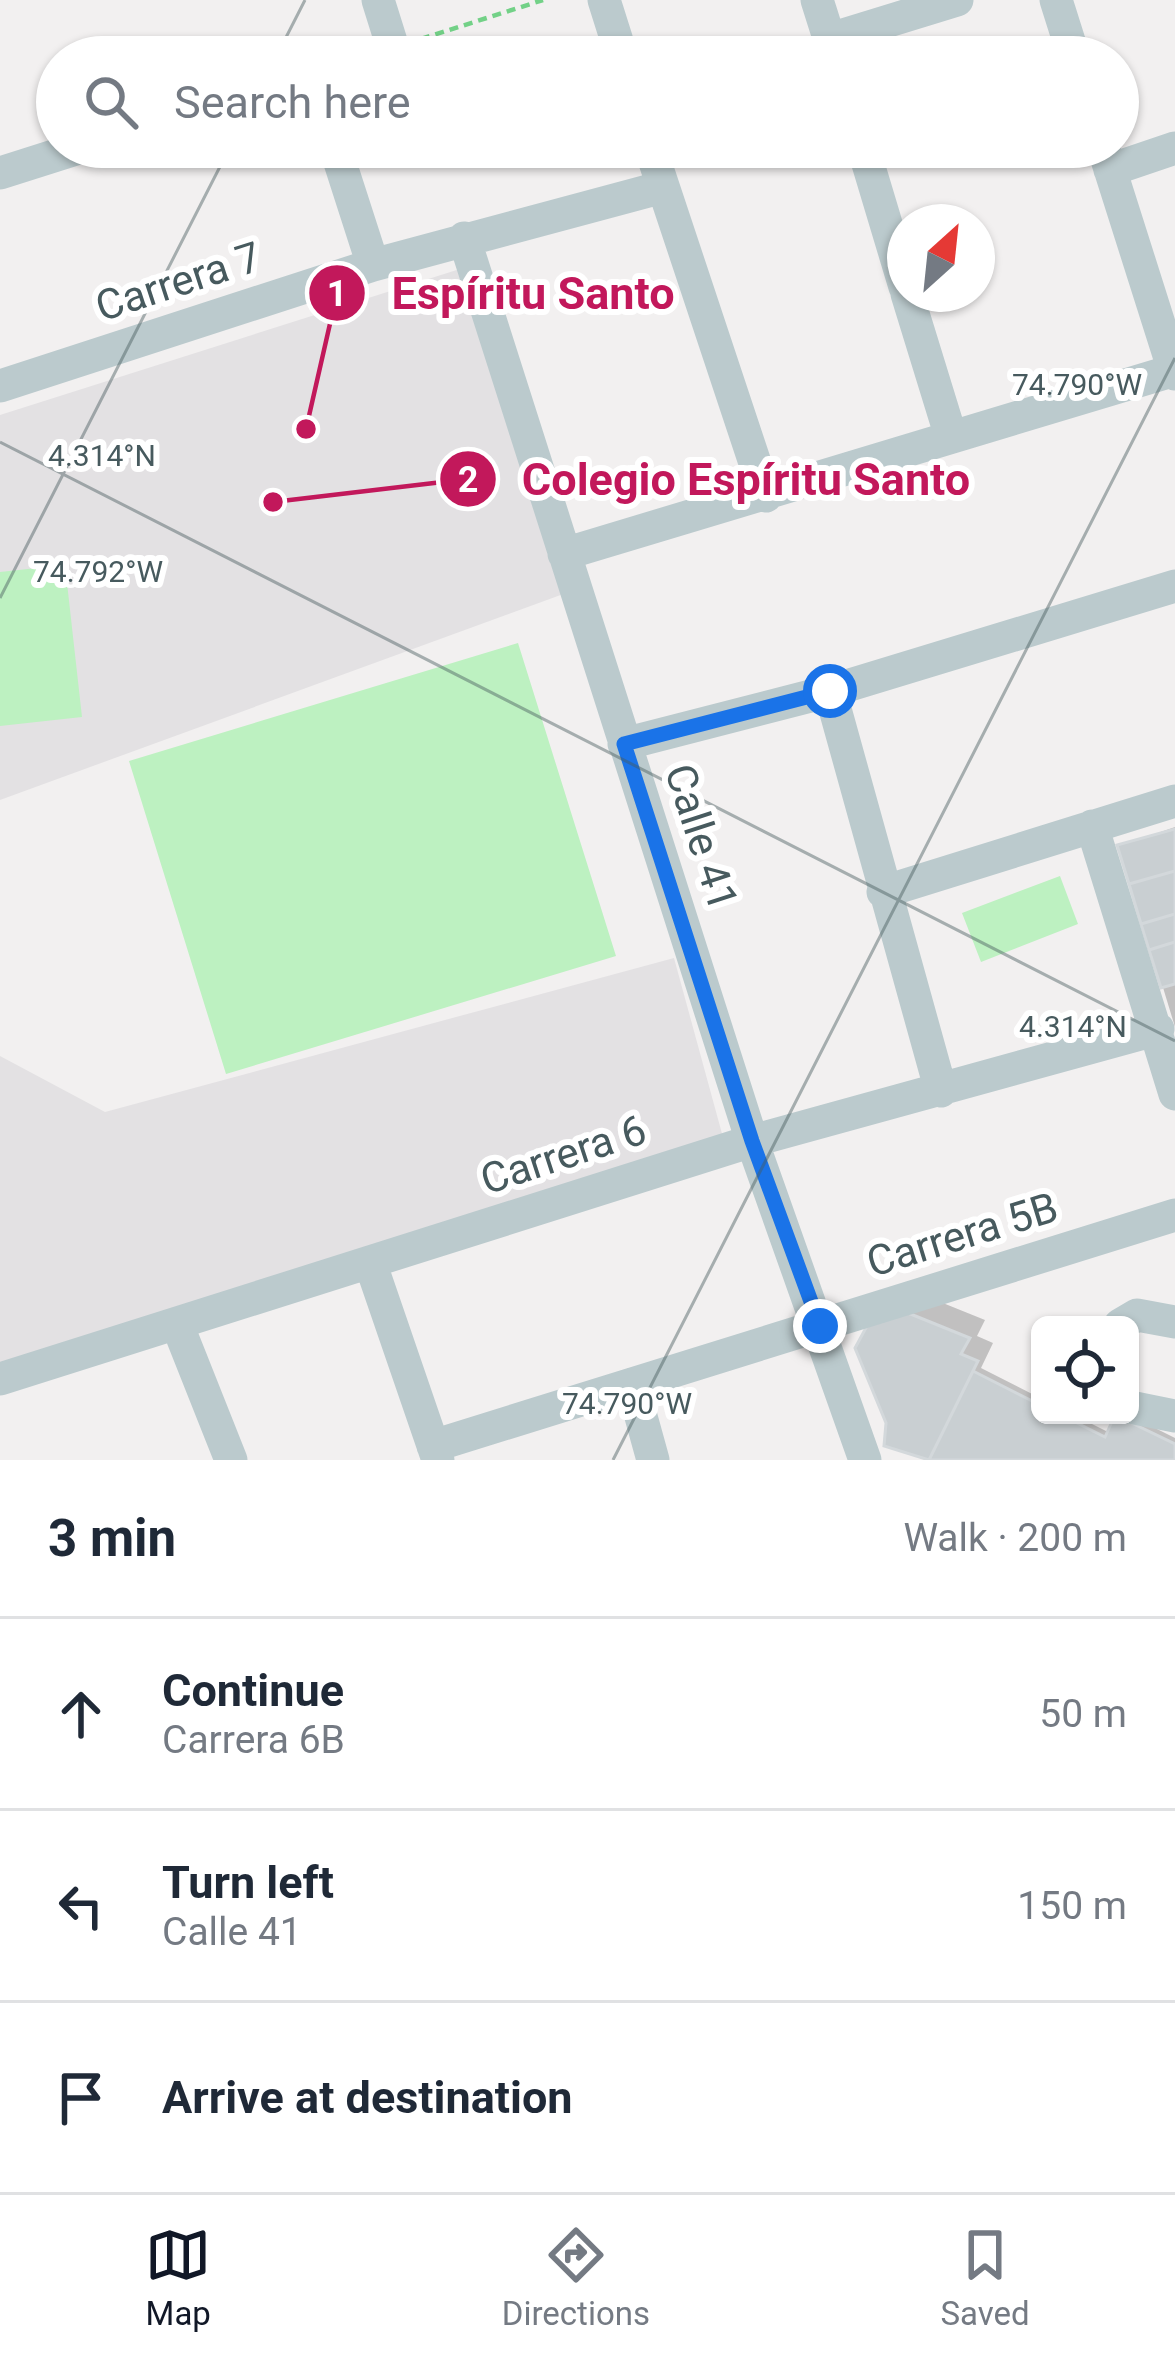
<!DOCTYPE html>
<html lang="en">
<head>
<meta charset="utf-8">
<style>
  body { margin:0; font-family:Roboto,sans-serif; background:#f6f6f7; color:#1f2937 }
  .controls { position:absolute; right:36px; bottom:36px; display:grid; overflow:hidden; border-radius:18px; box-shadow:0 3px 9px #0004 }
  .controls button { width:108px; height:108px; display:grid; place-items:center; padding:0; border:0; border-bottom:3px solid #e0e1e3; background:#fff; color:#1f2937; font:60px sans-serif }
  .compass { position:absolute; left:887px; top:204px; width:108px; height:108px; border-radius:50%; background:#fff; box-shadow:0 3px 9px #0004; rotate:27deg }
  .stop { position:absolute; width:36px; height:36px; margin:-27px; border:9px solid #1a73e8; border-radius:50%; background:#fff }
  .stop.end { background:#1a73e8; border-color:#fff; box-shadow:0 3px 12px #0008 }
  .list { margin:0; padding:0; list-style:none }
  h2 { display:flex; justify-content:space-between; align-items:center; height:156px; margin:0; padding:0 48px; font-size:51px }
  h2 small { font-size:39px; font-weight:400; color:#747a83 }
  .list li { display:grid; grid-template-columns:78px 1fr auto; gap:36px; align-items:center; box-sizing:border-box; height:192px; padding:0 48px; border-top:3px solid #e0e1e3 }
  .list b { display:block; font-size:45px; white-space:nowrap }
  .list p { margin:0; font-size:39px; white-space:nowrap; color:#747a83 }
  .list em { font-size:39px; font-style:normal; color:#747a83 }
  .icon { flex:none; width:66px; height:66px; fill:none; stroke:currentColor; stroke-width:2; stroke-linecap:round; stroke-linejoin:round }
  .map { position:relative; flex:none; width:1175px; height:1460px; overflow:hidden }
  .search { position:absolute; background:#fff; box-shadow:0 3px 9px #0004; left:36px; right:36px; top:36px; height:132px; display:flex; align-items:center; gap:30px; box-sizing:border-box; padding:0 42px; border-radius:66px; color:#747a83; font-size:45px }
  .sheet { height:732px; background:#fff }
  nav { display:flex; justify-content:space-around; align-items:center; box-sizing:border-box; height:168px; border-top:3px solid #e0e1e3; background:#fff; font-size:33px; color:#747a83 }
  nav a { display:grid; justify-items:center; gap:6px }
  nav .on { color:#111827 }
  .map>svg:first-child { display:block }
  .education { fill:#e3e1e3 }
  .green { fill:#bdf1c1 }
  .shadow { fill:#0003 }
  .building { fill:#c9cfd2; stroke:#d3d8db; stroke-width:3 }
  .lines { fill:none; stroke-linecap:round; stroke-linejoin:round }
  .path { stroke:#73d187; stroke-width:4.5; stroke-dasharray:9 6; stroke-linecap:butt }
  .minor { stroke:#bbcacd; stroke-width:33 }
  .route { stroke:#1a73e8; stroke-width:15 }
  .ticks { fill:none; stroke:#475a5e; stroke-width:3; stroke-opacity:0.45 }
  .labels { text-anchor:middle; stroke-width:12; stroke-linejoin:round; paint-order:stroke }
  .street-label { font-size:42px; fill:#475a5e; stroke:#fff }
  .ticks-label { font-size:30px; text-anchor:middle; fill:#475a5e; stroke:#fff; stroke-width:12; stroke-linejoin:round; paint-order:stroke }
  .leader { fill:none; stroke:#c2185b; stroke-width:4.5 }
  .callout-dot { fill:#c2185b; stroke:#fff; stroke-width:4.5 }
  .mark-label { font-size:36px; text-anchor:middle; font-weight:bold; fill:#fff }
  .callout-label { font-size:45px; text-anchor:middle; font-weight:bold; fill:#c2185b; stroke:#fff; stroke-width:12; stroke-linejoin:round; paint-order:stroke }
</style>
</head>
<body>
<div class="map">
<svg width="1175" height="1460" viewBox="0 0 1175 1460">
  <rect width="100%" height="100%" fill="#f2f0f0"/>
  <path class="education" d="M463 268 577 589 0 800V415Z
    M674 958 724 1141 0 1369V1056L105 1112Z"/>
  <path class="green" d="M65 565 82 717 0 726V572Z
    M518 643 616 956 226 1074 129 761Z
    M1060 876 1078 924 981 962 962 913Z"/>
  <path class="shadow" d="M1175 827V1027L1120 846Z
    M928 1297 985 1320 977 1336 993 1343 981 1368 1040 1398V1415H1074L1110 1433 1129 1415 1175 1438V1460L890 1423 858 1348Z"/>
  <path class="building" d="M1175 829V871L1129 884 1117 845Z
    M1175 871V914L1141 924 1129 884Z
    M1175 914V942L1149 950 1141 924Z
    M1175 942V984L1161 988 1149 950Z
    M908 1313 970 1338 961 1354 978 1361 929 1460 884 1446 886 1423 855 1348 868 1324Z
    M973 1371 1040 1405V1415H1061L1105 1437 1115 1415 1175 1444V1460H929Z"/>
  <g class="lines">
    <path class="path" d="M421 39 543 0"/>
    <path class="minor" d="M604 0 622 57
      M817 0 835 57
      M1056 0 1074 57
      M830 39 957 0
      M366 57 393 48 378 0
      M335 147 373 265
      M650 147 766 496
      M863 147 905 287
      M1103 147 1175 374
      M1110 170 1175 148
      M0 173 82 147
      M464 238 752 1141 865 1460
      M907 294 951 437
      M0 386 373 265 663 187
      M564 554 1175 370
      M830 691 941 1091
      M624 744 830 691 1175 586
      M1092 826 1175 1094
      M883 892 1175 801
      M370 1262 438 1460
      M177 1324 231 1460
      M1120 1325 1137 1315 1175 1322
      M0 1379 752 1141 1158 1029
      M632 1384 653 1460
      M1130 1407 1175 1416
      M433 1446 1175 1215"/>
  </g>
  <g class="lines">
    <path class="route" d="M820 1326 752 1141 624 744 830 691"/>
  </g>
  <path class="ticks" d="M276 57 305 0M0 442 1175 1041M0 598 230 147M613 1460 1175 358"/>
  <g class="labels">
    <g class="street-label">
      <text transform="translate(178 281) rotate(-18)" y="15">Carrera 7</text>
      <text transform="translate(702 837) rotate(72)" y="15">Calle 41</text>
      <text transform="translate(563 1154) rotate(-18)" y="15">Carrera 6</text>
      <text transform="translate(962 1234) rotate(-17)" y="15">Carrera 5B</text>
    </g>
  </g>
  <g class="ticks-label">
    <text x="1077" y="395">74.790°W</text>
    <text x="102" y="466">4.314°N</text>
    <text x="98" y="582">74.792°W</text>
    <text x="1073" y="1037">4.314°N</text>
    <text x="627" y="1414">74.790°W</text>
  </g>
  <path class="leader" d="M306 429L337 293M273 502L468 479"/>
  <g class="callout-dot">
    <circle cx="306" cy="429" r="12"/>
    <circle cx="273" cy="502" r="12"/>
    <circle cx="337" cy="293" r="30"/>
    <circle cx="468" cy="479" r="30"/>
  </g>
  <g class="mark-label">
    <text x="337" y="306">1</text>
    <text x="468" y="492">2</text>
  </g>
  <g class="callout-label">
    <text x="533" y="309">Espíritu Santo</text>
    <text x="746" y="495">Colegio Espíritu Santo</text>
  </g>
</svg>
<div class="controls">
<button><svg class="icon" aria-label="locate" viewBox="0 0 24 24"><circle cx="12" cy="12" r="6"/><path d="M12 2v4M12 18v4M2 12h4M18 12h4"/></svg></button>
</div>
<svg class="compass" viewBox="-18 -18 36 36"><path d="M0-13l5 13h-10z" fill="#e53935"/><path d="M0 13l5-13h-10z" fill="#747a83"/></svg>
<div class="stop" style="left:830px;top:691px"></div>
<div class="stop end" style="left:820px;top:1326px"></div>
<div class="search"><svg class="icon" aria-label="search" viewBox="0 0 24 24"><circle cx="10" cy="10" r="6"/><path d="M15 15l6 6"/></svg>Search here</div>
</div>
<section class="sheet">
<h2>3 min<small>Walk · 200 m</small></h2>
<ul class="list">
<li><svg class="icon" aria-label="ahead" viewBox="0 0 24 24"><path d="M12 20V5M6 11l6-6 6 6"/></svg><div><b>Continue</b><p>Carrera 6B</p></div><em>50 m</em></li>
<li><svg class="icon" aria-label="left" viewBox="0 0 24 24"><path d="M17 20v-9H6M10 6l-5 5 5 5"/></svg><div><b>Turn left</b><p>Calle 41</p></div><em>150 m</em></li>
<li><svg class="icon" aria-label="arrive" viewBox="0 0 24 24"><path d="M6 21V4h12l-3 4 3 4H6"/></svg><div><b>Arrive at destination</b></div></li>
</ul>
</section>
<nav>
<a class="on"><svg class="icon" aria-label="map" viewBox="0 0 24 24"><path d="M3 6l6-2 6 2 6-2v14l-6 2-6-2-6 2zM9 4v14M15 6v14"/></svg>Map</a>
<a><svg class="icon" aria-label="directions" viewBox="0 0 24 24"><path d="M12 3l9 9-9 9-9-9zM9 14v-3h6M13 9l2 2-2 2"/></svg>Directions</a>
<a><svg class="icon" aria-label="saved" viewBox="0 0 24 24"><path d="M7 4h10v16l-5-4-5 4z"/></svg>Saved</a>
</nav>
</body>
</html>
